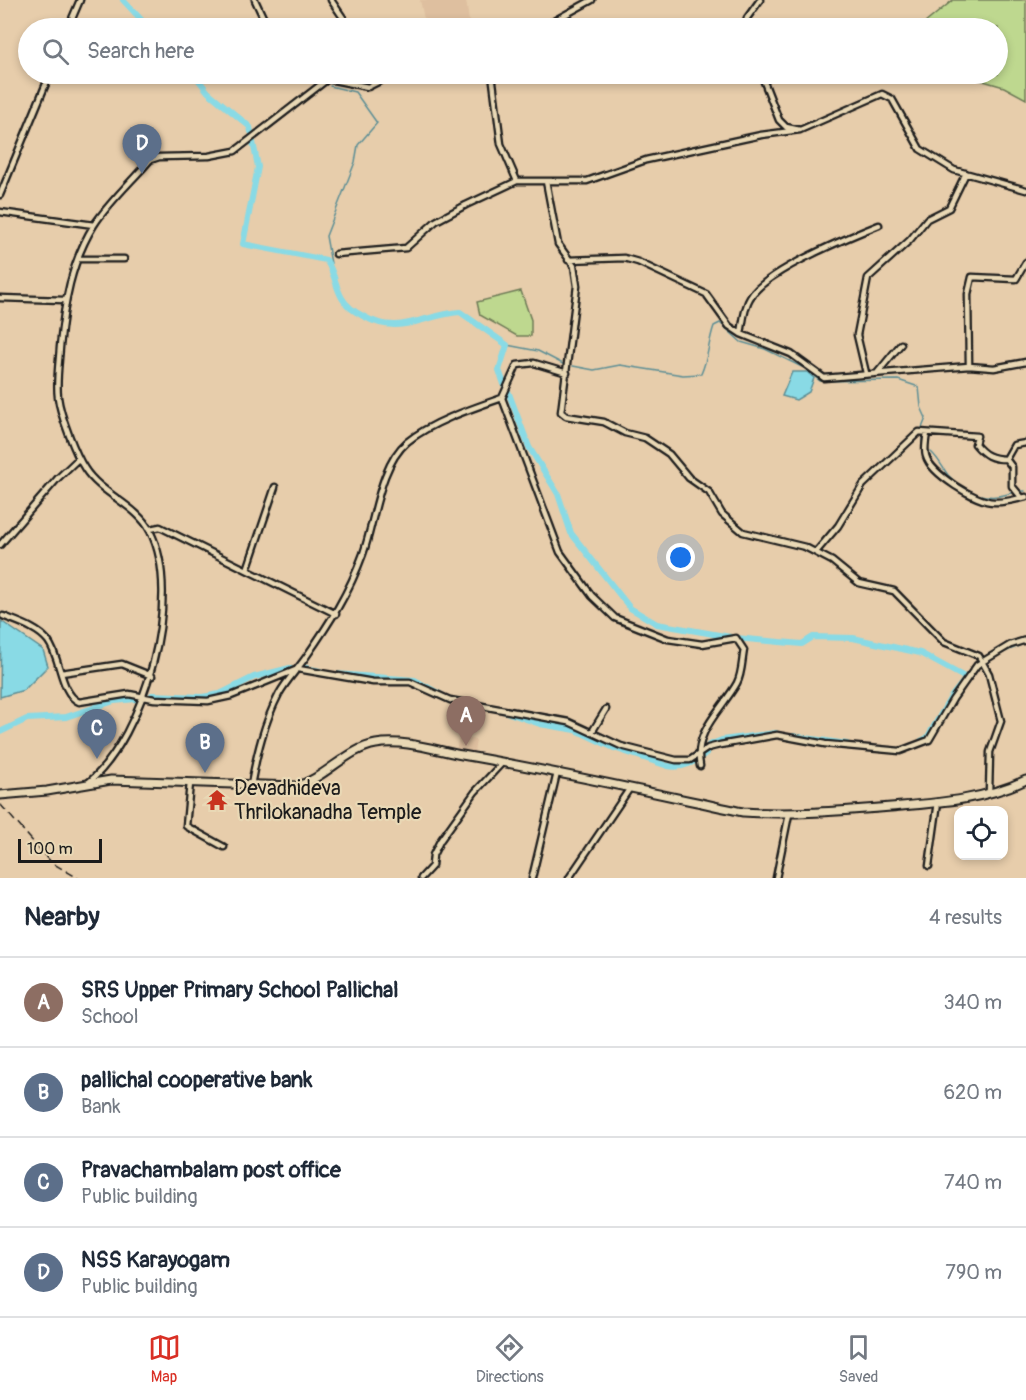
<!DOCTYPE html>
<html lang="en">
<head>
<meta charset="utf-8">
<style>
  body { margin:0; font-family:Pangolin,sans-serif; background:#f6f6f7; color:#1f2937 }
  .controls { position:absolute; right:18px; bottom:18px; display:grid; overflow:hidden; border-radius:12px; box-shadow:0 3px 9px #0003 }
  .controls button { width:54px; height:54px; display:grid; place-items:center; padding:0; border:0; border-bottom:2px solid #e0e1e3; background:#fff; color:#1f2937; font:30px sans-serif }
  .scale { position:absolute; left:18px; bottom:15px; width:84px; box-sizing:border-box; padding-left:6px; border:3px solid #1c1c1c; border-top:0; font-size:16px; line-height:21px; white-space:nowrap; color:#1c1c1c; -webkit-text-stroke:4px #e9d8b5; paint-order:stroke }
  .you { position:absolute; left:681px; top:558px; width:21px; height:21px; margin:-15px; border:4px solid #fff; border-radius:50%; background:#1a73e8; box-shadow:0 0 0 9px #1a73e833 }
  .badge { display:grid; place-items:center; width:39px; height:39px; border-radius:50%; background:#d93025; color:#fff; font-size:20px; font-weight:700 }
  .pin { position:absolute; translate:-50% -50px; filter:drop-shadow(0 2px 3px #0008) }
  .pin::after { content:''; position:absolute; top:32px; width:21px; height:18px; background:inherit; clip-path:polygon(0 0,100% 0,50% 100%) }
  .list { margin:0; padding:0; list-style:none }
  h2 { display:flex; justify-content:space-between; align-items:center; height:78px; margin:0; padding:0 24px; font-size:26px }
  h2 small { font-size:20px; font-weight:400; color:#747a83 }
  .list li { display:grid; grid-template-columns:39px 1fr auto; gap:18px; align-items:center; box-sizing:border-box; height:90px; padding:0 24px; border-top:2px solid #e0e1e3 }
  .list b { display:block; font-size:22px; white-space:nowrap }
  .list p { margin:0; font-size:20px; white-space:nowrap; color:#747a83 }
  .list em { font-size:20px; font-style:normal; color:#747a83 }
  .icon { flex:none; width:33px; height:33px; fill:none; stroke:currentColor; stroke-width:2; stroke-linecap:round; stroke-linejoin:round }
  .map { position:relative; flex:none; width:1026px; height:878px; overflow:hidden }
  .search { position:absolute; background:#fff; box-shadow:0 3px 9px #0003; left:18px; right:18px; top:18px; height:66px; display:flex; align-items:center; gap:15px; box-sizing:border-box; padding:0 21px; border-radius:33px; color:#747a83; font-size:22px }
  .sheet { height:438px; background:#fff }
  nav { display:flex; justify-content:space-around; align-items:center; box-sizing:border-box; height:84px; border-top:2px solid #e0e1e3; background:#fff; font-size:16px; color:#747a83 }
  nav a { display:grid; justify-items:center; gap:3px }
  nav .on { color:#d93025 }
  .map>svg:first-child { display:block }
  .built { fill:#debf9f }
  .green { fill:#bed88f; stroke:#6d7a56; stroke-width:1.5 }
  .water { fill:#89dae5; stroke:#5d8e95; stroke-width:1.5 }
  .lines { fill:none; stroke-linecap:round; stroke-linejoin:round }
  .stream { stroke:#5d8e95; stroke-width:1.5 }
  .canal { stroke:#89dae5; stroke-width:6 }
  .street-casing { stroke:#1c1c1c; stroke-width:9 }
  .secondary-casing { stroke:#1c1c1c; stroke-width:11 }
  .street { stroke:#e9d8b5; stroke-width:4.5 }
  .secondary { stroke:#e9d8b5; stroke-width:7 }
  .rail { stroke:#1c1c1c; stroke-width:1.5; stroke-dasharray:9 4.5; stroke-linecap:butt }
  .labels { text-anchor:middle; stroke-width:4.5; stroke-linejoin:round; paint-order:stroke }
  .poi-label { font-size:21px; fill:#1c1c1c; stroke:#e9d8b5; text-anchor:start }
</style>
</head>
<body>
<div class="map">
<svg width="1026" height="878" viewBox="0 0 1026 878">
  <rect width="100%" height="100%" fill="#e7cdab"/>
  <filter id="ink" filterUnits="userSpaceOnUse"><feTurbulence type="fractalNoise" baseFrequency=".0167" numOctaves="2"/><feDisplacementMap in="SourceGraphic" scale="12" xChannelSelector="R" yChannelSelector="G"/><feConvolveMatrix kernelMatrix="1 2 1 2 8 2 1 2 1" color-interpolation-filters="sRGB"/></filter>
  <g filter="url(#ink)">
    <path class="built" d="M420 0H466L470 28H426Z
      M459 737 476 740 474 753 456 751Z"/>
    <path class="green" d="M953 0H1026V99L1004 87 959 74H998V28H919Z
      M521 291 531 320V336H517L480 315 477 302Z"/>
    <path class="water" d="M792 372H807L814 378 809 392 796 400 782 396Z
      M1 621 43 650 48 666 24 690 0 697Z"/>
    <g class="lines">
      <path class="stream" d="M258 0 271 28
        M330 86 355 92 377 123 358 145 355 162 326 236 332 269
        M507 345 538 351 563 364
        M573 366 594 370 620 365 683 375 701 374C709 356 708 343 714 326L720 323 741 342 765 349 804 368 820 381 898 380 919 387 921 407 926 418 922 428
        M922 438V445
        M931 452C939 459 942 467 948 475 965 494 990 502 1013 492
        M1018 491H1025
        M1000 654 1026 643"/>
      <path class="canal" d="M123 0 149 28
        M194 74 208 92 250 127 251 132
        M253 142 258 167 243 244 326 260C335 273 335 286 342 298 347 307 355 312 363 316 399 337 422 315 460 312L507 345 499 370 505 387
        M508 391 529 447 558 494 571 533 630 608 657 624 736 638 802 644 813 637 853 638 920 653 966 678 951 697 927 738 921 741
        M301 667 320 671
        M336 674 415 680 442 695
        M152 695 202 697 220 694 254 677 290 668
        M503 711 540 724 576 730 614 748 668 766C684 769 694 762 706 753
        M0 732 27 719 66 717 114 701 136 699
        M792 736 847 744
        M709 745 722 740 776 733"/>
      <defs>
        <path id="street" d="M255 0 268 28
          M331 0 350 28
          M68 28 80 0
          M541 28 592 0
          M745 28 747 18 760 0
          M320 74 328 79 368 87 394 74
          M492 74 501 144 517 181
          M761 74 779 120 786 127 800 130 882 94 892 99 920 149 954 170 1026 190
          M800 130 761 135 646 160 587 181H546L558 244 574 266 577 286 561 412 566 416 604 422 625 433 645 438 669 454 689 478 709 492 722 514 743 532 805 547 832 561 859 583 894 591 944 642 979 656 989 674 1001 721 990 752 989 793
          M0 195 50 74
          M0 212 94 225
          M336 254 406 248 436 221 466 205 517 181H546
          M79 259H124
          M568 260 624 258 638 262 706 294 729 326 741 334 791 354 824 378 969 366 968 294 972 277 1016 279 1026 262
          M0 298 64 300
          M741 334C743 323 744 307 750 298 765 271 849 237 879 225
          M969 366 994 368 1026 362
          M878 372 901 344
          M866 373 857 335 868 278 910 240 927 219 949 208 966 173
          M502 398 560 552 592 596 615 618 668 639 702 644 736 638 744 650C742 660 742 674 737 683 722 710 693 731 700 766
          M927 433C926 439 924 450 926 456 931 474 976 502 994 502 1004 503 1016 499 1026 497
          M1006 459 1012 467V486L1022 498
          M1006 459 1014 445 1026 443
          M150 529 160 527 336 614
          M0 545 58 478 79 458
          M816 552 838 526 863 485 919 432 977 436 975 444C984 455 991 459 1006 459
          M247 570 275 487
          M3 616C18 622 38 628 48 641 61 658 60 693 79 702L129 694 154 699 208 701 231 696 298 669 373 682H410L450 700 569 722 621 746 676 760H690L708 748 720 745 777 735 825 744 900 751 929 740 953 699 977 665 1010 645 1026 640
          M61 673 122 664 152 676
          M592 732 606 709
          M89 782C144 736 184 596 150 531 138 506 101 494 85 469 75 454 60 414 58 397 56 380 59 363 60 347 64 304 71 262 94 225 109 202 132 181 150 160L159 157 209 156 235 151 328 79 332 74
          M190 783 186 826 224 847
          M251 785C257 753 264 723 279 694 286 681 297 670 306 657 329 624 349 593 363 554 375 521 379 466 407 442 431 422 473 408 502 398L517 365 534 363 567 373
          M929 866 938 802
          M421 878 432 866 433 855 440 841 475 792 503 762
          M532 878 557 773
          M569 878 630 788
          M776 878 789 814"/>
        <path id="secondary" d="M0 795 47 791 111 780 296 786C325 779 346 749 376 744 403 739 435 750 462 755 556 771 649 792 743 812 793 815 841 811 891 807 937 803 984 800 1026 780"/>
      </defs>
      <use href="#street" class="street-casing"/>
      <use href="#secondary" class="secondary-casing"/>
      <use href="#street" class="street"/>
      <use href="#secondary" class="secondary"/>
      <path class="rail" d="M0 804 52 863 78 878"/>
    </g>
  </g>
  <defs>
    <symbol id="temple-bare" viewBox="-9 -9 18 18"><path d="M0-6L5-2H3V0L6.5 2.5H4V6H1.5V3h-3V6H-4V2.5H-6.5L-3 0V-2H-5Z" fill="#c8321e" stroke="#e9d8b5" stroke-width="2.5" paint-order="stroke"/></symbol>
  </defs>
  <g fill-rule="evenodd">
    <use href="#temple-bare" x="202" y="785" width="30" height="30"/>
  </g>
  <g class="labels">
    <g class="poi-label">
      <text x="234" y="795">Devadhideva<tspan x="234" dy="24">Thrilokanadha Temple</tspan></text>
    </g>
  </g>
</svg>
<div class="controls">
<button><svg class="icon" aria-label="locate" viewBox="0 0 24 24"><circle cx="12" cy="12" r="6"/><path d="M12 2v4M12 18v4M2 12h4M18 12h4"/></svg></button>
</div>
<div class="scale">100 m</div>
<div class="you"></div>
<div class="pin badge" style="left:466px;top:746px;background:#8d6e63">A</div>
<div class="pin badge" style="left:205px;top:773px;background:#5c6f8a">B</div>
<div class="pin badge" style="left:97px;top:759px;background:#5c6f8a">C</div>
<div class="pin badge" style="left:142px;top:174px;background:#5c6f8a">D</div>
<div class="search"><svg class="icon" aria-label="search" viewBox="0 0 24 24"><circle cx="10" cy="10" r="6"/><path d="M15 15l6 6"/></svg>Search here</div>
</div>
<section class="sheet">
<h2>Nearby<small>4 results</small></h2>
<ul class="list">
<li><span class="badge" style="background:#8d6e63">A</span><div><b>SRS Upper Primary School Pallichal</b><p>School</p></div><em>340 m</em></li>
<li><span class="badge" style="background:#5c6f8a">B</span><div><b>pallichal cooperative bank</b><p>Bank</p></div><em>620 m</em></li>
<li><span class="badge" style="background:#5c6f8a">C</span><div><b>Pravachambalam post office</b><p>Public building</p></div><em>740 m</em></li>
<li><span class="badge" style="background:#5c6f8a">D</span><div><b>NSS Karayogam</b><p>Public building</p></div><em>790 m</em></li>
</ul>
</section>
<nav>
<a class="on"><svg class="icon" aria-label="map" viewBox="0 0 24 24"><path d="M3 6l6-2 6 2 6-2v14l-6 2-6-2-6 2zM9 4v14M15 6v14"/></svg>Map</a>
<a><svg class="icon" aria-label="directions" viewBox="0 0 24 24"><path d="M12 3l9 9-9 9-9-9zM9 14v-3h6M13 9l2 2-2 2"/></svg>Directions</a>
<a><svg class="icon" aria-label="saved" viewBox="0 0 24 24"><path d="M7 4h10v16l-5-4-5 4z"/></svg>Saved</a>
</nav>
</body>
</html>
